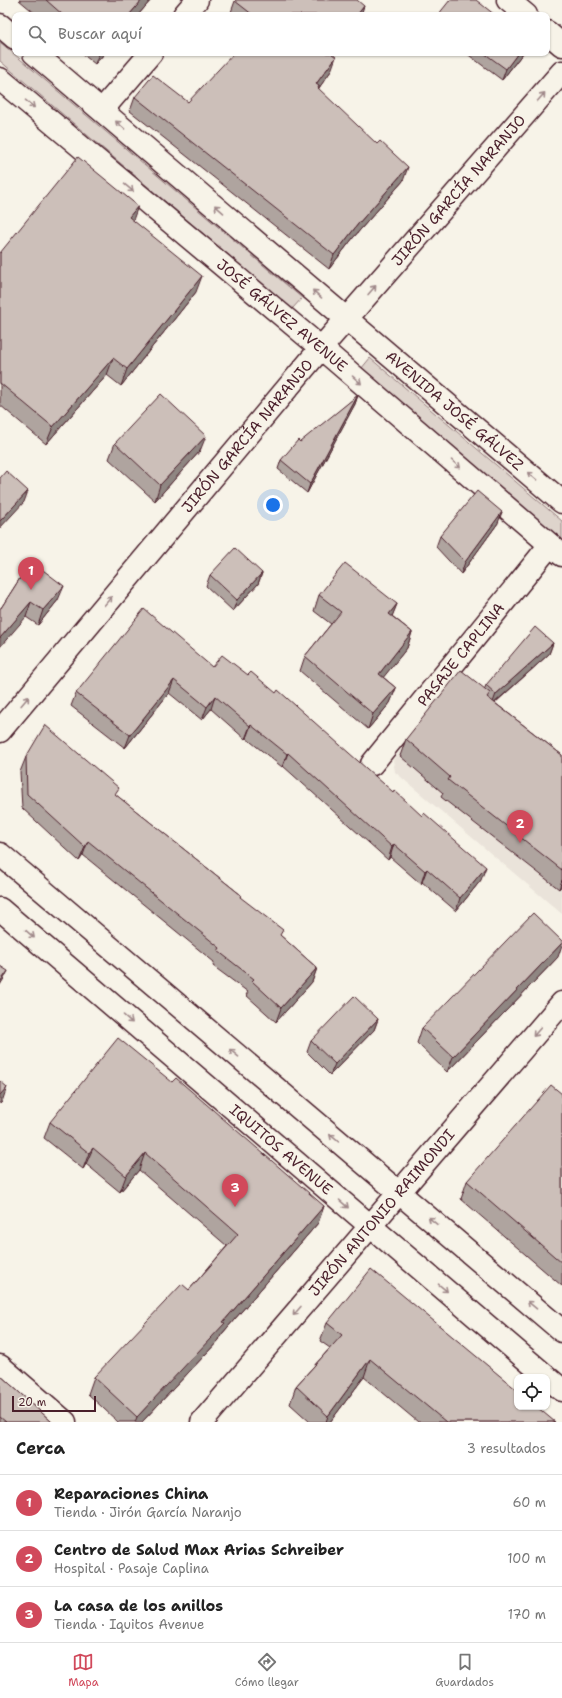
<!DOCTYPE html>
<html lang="es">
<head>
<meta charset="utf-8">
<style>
  body { margin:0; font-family:"Shantell Sans",sans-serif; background:#f2f2f2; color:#222 }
  .controls { position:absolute; right:12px; bottom:12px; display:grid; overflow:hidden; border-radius:8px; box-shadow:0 1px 3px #0004 }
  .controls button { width:36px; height:36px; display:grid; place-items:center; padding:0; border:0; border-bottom:1px solid #e0e0e0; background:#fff; color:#222; font:20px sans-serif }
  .scale { position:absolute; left:12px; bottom:10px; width:84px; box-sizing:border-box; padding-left:4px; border:2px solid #4a1f2b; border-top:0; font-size:11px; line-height:14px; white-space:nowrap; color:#4a1f2b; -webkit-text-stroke:3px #f7f3e8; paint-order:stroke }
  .you { position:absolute; left:273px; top:505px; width:14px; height:14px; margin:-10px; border:3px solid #fff; border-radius:50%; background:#1a73e8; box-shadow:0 0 0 6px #1a73e833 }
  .badge { display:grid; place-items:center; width:26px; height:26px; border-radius:50%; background:#d1495b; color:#fff; font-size:13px; font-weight:700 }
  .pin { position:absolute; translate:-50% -33px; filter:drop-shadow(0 1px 2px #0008) }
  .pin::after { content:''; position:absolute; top:21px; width:14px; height:12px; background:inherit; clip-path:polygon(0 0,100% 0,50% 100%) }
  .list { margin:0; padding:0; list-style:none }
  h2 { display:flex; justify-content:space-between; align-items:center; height:52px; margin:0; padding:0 16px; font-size:17px }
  h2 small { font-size:13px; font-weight:400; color:#767676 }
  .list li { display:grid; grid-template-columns:26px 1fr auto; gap:12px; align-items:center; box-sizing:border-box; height:56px; padding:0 16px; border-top:1px solid #e0e0e0 }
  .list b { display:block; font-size:15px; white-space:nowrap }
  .list p { margin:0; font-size:13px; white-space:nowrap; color:#767676 }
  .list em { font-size:13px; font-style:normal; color:#767676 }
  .icon { flex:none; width:22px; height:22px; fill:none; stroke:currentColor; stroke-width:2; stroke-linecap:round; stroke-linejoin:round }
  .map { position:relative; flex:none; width:562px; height:1422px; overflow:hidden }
  .search { position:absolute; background:#fff; box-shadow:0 1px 3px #0004; left:12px; right:12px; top:12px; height:44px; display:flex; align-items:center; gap:10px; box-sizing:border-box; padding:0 14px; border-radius:8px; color:#767676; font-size:15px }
  .sheet { height:220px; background:#fff }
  nav { display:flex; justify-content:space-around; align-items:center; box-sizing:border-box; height:56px; border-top:1px solid #e0e0e0; background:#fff; font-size:11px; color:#767676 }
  nav a { display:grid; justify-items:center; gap:2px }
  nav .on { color:#d1495b }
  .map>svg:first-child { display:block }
  .built { fill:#eae3da }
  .green { fill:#ded4cc; stroke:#947a7c }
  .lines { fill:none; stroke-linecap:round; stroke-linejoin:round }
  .minor-casing { stroke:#4a1f2b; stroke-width:25 }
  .tertiary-casing { stroke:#4a1f2b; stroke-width:25 }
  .secondary-casing { stroke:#4a1f2b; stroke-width:25 }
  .minor { stroke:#f7f3e8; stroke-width:22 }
  .tertiary { stroke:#f7f3e8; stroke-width:22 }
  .secondary { stroke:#f7f3e8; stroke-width:22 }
  .wall { fill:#afa49f; stroke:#4a1f2b }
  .shaded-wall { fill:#8f8682; stroke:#4a1f2b }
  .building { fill:#ccbfb9; stroke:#4a1f2b }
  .oneway { stroke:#a0898a }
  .labels { text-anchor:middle; stroke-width:3; stroke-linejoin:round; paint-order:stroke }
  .street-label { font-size:15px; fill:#4a1f2b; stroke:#f7f3e8 }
</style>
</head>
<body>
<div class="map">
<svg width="562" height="1422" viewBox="0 0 562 1422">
  <rect width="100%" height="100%" fill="#f7f3e8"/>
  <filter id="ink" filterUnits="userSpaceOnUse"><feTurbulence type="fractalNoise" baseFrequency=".025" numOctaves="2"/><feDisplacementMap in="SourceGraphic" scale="8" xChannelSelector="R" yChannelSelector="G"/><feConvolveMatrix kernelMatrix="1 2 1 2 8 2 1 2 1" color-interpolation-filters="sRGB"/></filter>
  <g filter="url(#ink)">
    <path class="built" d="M455 686 562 771V914L395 772 393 760Z"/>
    <path class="green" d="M0 42 302 298 292 309 0 61Z
      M370 358 562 521V540L361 369Z"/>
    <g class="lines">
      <defs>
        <g id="minor">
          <path d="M508 0 526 15"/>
          <path d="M184 15 197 0"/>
          <path d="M547 32 562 45"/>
          <path d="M102 110 151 53"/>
          <path id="s1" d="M0 731 321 348 562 72"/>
          <path id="s2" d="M372 764 550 545"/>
          <path d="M0 1366 65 1422"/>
          <path id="s3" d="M202 1422 562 1003"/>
        </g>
        <g id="tertiary">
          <path d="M0 25 15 38"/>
          <path id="s4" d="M34 53 562 502"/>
          <path id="s5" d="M0 79 321 348 562 555"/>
        </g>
        <g id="secondary">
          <path d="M0 854 562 1331"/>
          <path id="s6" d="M0 909 562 1390"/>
        </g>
      </defs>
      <use href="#minor" class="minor-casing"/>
      <use href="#tertiary" class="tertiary-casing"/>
      <use href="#secondary" class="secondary-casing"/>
      <use href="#minor" class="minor"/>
      <use href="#tertiary" class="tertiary"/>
      <use href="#secondary" class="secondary"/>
    </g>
    <path class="wall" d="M19 0H151L138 15H37Z
      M235 1 361 15H230Z
      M81 53H105L95 64Z
      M466 53H523L502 80Z
      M332 54 331 71 318 89 403 181 353 238 329 269 130 111 135 97 188 102Z
      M133 220 196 292 121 386 107 375 46 444 0 405V253Z
      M358 395 355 404 307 493 278 469 281 460Z
      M115 443 200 451 155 501 109 459Z
      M498 523 461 574 436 547 440 536Z
      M31 561 58 600 38 625 26 617 1 608Z
      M262 573 258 584 233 611 206 586 210 575Z
      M319 595 397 604 392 616 412 632 407 648 383 677 396 688 390 703 368 729 300 671 305 656 331 624 314 611Z
      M553 643 549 654 495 703 562 755V885L559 889 441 797 443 793 400 756 406 739 485 688 486 685Z
      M212 667 481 880 456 911 422 882 421 884 390 857 388 860 283 766 282 767 246 738 245 739 211 709 202 720 169 693 125 748 71 706 76 693Z
      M26 757 116 795 241 895 240 898 281 936 317 968 312 982 276 1022 246 995 248 992 213 966 214 962 83 855 79 861 22 808 20 772Z
      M558 957 447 1072 417 1043 422 1028Z
      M378 1019 374 1030 330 1075 307 1052 311 1041Z
      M562 1094V1286L461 1199 467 1181Z
      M50 1122 324 1206 318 1223 221 1335 219 1340 142 1422H118L88 1394 94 1377 189 1290 227 1246 139 1170 120 1192 86 1164 83 1169 44 1138Z
      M327 1323 555 1422H418L364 1377 330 1422H310L290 1404 296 1386 330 1348 320 1341Z
      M0 1375 52 1422H0Z"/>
    <path class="shaded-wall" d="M142 0H151L138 15H129Z
      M364 6 361 15H357Z
      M99 53H105L95 64Z
      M518 53H523L502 80 506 69Z
      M336 57 331 71 319 88 314 100 316 84Z
      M408 167 403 181 353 238 329 269 334 255 358 224Z
      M138 206 132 223 129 217Z
      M202 276 196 292 121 386 127 369Z
      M113 358 107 375 46 444 53 427Z
      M358 395 355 404 307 493 310 484Z
      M206 436 200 451 155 501 160 485Z
      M28 491 24 502 0 528V521Z
      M502 512 498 523 461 574 465 562Z
      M262 573 258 584 233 611 237 600Z
      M64 586 58 600 38 625 43 610Z
      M31 602 26 617 0 647V638Z
      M397 604 391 619 389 614Z
      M412 632 407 648 374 689 379 674Z
      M553 643 549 654 492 705 496 694Z
      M174 680 169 693 125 748 130 735Z
      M396 688 390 703 368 729 373 714Z
      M215 696 211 709 202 720 207 707Z
      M251 725 246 738 245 739 250 726Z
      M288 753 283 766 282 767 287 754Z
      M88 841 83 855 79 861 85 847Z
      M394 844 390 857 388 860 392 847Z
      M486 867 481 880 456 911 460 898Z
      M427 869 422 882 421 884 425 871Z
      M562 880V885L559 889Z
      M562 943V945L558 957 447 1072 453 1057Z
      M317 968 312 982 276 1022 281 1008Z
      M8 971 5 977 0 985V982Z
      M378 1019 374 1030 330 1075 335 1064Z
      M7 1087 2 1102 0 1104V1095Z
      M93 1148 86 1164 83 1169 89 1153Z
      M145 1153 139 1170 120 1192 126 1176Z
      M324 1206 318 1223 221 1335 219 1340 142 1422H135L137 1417 223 1322Z
      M370 1359 364 1377 330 1422H326L328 1416Z"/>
    <path class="building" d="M46 0H142L129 15H63Z
      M236 0H357L364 6 357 15H253L235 1Z
      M450 0H476L495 15H438Z
      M234 53H331L336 57 316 84 319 86 318 88 377 144 380 141 408 167 358 224 334 255 135 97 153 75 188 102Z
      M484 53H518L506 69Z
      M78 157 138 206 129 217 202 276 127 369 113 358 53 427 0 383V253Z
      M161 394 206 436 160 485 115 443Z
      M358 395 310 484 281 460 298 440 300 442Z
      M6 471 28 491 0 521V478Z
      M477 491 502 512 465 562 440 536Z
      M235 548 262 573 237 600 210 575Z
      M31 561 64 586 43 610 31 602 0 638V608H1Z
      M345 563 397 604 389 614 412 632 379 674 396 688 373 714 305 656 341 612 319 595Z
      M144 609 212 667 222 655 248 675 251 672 276 693 278 690 393 792 394 790 422 816 424 813 486 867 460 898 427 869 425 871 394 844 392 847 288 753 287 754 251 725 250 726 215 696 207 707 174 680 130 735 76 693Z
      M535 627 553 643 496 694 486 685Z
      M461 670 490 693 487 697 562 755V870L448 780 450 777 406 739Z
      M45 725 119 788 115 794 241 895 240 897 283 930 280 935 317 968 281 1008 252 981 254 979 218 951 220 948 88 841 85 847 27 794 26 757Z
      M533 913 562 941V943L453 1057 422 1028Z
      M0 966 8 971 0 982Z
      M354 996 378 1019 335 1064 311 1041Z
      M118 1038 172 1082 176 1078 324 1206 223 1322 225 1323 137 1417 94 1377 182 1284 189 1290 238 1234 145 1153 126 1176 93 1148 89 1153 50 1122Z
      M0 1081 7 1087 0 1095Z
      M551 1085 562 1094V1263L467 1181Z
      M371 1269 517 1390V1407H537L555 1422H446L370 1359 328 1416 296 1386 342 1335 327 1323Z
      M0 1375 52 1422H6L0 1417Z"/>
    <defs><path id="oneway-shaft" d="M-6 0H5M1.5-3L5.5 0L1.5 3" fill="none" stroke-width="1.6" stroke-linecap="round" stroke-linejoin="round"/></defs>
    <g class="oneway">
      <use href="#oneway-shaft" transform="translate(541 97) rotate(-49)"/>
      <use href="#oneway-shaft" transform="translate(30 104) rotate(40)"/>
      <use href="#oneway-shaft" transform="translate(120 125) rotate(-139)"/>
      <use href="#oneway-shaft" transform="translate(129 188) rotate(40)"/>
      <use href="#oneway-shaft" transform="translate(219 209) rotate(-139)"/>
      <use href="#oneway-shaft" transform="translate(372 290) rotate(-49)"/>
      <use href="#oneway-shaft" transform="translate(317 294) rotate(-139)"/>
      <use href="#oneway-shaft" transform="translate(357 380) rotate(41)"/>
      <use href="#oneway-shaft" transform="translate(456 464) rotate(41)"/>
      <use href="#oneway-shaft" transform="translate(532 476) rotate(-140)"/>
      <use href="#oneway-shaft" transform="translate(108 601) rotate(-50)"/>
      <use href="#oneway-shaft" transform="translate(25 701) rotate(-50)"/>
      <use href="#oneway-shaft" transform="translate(30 934) rotate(41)"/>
      <use href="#oneway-shaft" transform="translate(128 1019) rotate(41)"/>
      <use href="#oneway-shaft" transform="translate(537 1032) rotate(131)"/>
      <use href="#oneway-shaft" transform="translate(234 1053) rotate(-140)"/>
      <use href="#oneway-shaft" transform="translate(334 1138) rotate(-140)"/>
      <use href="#oneway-shaft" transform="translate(344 1204) rotate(41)"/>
      <use href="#oneway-shaft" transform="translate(433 1221) rotate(-140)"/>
      <use href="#oneway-shaft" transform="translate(443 1288) rotate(40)"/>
      <use href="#oneway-shaft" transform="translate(532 1305) rotate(-140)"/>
      <use href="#oneway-shaft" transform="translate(297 1311) rotate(131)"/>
    </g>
  </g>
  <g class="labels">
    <g class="street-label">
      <text dy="5" stroke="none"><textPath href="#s1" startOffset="709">JIRÓN GARCÍA NARANJO</textPath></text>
      <text dy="5" stroke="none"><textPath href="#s5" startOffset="368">JOSÉ GÁLVEZ AVENUE</textPath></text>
      <text dy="5" stroke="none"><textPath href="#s4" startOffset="552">AVENIDA JOSÉ GÁLVEZ</textPath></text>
      <text dy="5" stroke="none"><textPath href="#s1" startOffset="385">JIRÓN GARCÍA NARANJO</textPath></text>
      <text dy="5" stroke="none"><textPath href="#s2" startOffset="141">PASAJE CAPLINA</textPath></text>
      <text dy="5" stroke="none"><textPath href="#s6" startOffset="370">IQUITOS AVENUE</textPath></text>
      <text dy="5" stroke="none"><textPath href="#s3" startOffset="276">JIRÓN ANTONIO RAIMONDI</textPath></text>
    </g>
  </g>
</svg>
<div class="controls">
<button><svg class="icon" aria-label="locate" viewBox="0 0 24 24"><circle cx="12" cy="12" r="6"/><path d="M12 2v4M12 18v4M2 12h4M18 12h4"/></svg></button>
</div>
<div class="scale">20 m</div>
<div class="you"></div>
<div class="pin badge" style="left:31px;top:590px">1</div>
<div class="pin badge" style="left:520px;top:843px">2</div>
<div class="pin badge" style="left:235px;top:1207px">3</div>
<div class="search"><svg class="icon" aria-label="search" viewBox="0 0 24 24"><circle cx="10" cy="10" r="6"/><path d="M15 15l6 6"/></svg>Buscar aquí</div>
</div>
<section class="sheet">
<h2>Cerca<small>3 resultados</small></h2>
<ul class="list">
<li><span class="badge">1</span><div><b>Reparaciones China</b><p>Tienda · Jirón García Naranjo</p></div><em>60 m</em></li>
<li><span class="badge">2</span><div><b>Centro de Salud Max Arias Schreiber</b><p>Hospital · Pasaje Caplina</p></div><em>100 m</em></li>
<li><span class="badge">3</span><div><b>La casa de los anillos</b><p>Tienda · Iquitos Avenue</p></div><em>170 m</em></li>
</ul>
</section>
<nav>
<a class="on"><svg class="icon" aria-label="map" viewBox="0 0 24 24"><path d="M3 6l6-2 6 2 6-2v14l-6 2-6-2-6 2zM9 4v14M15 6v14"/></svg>Mapa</a>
<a><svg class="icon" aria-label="directions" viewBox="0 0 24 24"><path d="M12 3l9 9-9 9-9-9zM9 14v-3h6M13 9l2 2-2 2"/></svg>Cómo llegar</a>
<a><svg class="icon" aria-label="saved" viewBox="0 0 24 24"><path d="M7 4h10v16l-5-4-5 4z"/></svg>Guardados</a>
</nav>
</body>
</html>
